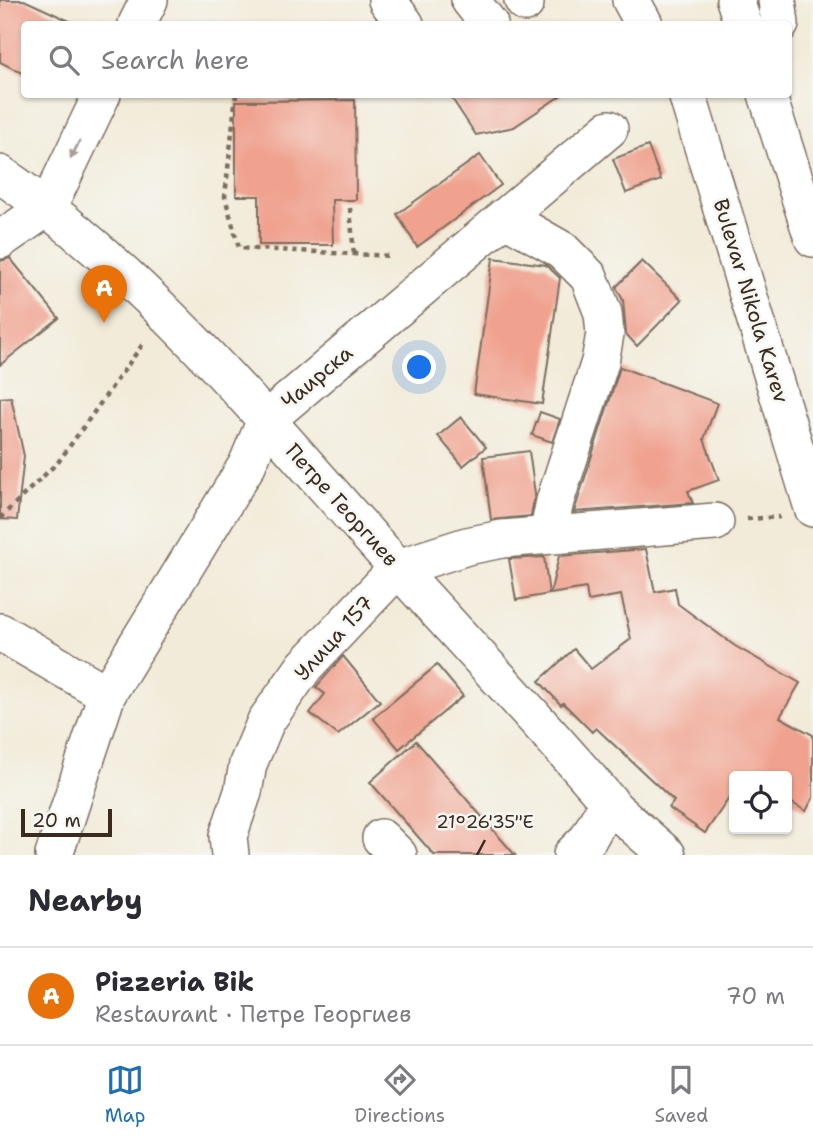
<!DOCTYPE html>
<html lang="en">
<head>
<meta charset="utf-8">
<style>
  body { margin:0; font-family:"Shantell Sans",sans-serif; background:#f7f7f7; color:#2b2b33 }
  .controls { position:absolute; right:21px; bottom:21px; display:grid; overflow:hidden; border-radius:7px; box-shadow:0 2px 5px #0004 }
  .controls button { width:63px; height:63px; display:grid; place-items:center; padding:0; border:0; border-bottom:2px solid #e1e1e2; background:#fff; color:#2b2b33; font:35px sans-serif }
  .scale { position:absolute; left:21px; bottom:18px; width:91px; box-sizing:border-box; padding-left:7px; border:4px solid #3b2a1e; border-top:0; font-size:19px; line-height:24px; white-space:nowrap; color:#3b2a1e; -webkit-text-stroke:5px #f6f6f2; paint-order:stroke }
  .you { position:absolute; left:420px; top:368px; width:24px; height:24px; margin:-18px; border:5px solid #fff; border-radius:50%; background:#1a73e8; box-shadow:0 0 0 10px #1a73e833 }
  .badge { display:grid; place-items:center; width:46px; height:46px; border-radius:50%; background:#1f6fb2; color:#fff; font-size:23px; font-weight:700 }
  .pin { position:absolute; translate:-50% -58px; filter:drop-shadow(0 2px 4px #0008) }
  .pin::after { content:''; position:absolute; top:37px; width:24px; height:21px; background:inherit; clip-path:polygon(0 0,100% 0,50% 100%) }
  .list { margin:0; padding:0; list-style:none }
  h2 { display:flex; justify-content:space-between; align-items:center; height:91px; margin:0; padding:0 28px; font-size:30px }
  h2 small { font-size:23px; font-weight:400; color:#7c7c81 }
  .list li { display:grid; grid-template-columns:46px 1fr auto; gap:21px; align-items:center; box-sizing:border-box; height:98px; padding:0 28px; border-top:2px solid #e1e1e2 }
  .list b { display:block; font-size:26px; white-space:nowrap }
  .list p { margin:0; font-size:23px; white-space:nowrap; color:#7c7c81 }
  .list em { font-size:23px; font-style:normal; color:#7c7c81 }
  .icon { flex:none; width:38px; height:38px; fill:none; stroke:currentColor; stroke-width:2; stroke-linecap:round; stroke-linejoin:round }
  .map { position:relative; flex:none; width:813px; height:855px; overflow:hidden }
  .search { position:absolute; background:#fff; box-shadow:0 2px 5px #0004; left:21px; right:21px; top:21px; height:77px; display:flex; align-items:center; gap:18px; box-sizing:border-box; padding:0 24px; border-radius:7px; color:#7c7c81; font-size:26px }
  .sheet { height:189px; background:#fff }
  nav { display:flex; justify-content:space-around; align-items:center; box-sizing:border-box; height:98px; border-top:2px solid #e1e1e2; background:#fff; font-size:19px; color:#7c7c81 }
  nav a { display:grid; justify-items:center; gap:4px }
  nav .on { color:#1f6fb2 }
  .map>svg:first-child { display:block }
  .building { fill:#f0a28f }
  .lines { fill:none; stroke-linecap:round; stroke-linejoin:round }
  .minor-casing { stroke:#7b6e5f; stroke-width:40 }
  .path { stroke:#7b6e5f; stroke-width:4.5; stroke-dasharray:5 5; stroke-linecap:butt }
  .minor { stroke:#fff; stroke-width:37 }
  .oneway { fill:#a79f9a }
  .ticks { fill:none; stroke:#3b2a1e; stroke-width:2.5 }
  .labels { text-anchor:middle; stroke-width:5; stroke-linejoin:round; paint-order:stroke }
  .street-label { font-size:21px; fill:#3b2a1e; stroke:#f6f6f2 }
  .ticks-label { font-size:18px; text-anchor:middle; fill:#3b2a1e; stroke:#f6f6f2; stroke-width:5; stroke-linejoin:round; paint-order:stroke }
</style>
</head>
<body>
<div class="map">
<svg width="813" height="855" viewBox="0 0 813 855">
  <rect width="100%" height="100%" fill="#f6f6f2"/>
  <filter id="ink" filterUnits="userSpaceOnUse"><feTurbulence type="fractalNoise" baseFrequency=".0143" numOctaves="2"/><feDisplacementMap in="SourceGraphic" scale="14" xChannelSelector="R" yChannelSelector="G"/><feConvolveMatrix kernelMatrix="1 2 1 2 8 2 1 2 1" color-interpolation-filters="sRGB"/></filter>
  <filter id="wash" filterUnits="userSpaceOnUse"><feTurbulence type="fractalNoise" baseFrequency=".00686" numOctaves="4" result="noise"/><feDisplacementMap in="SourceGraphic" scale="28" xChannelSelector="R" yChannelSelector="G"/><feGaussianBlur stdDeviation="1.57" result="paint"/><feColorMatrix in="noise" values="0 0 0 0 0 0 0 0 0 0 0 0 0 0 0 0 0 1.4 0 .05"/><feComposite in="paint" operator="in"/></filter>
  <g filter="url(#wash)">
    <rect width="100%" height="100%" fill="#f2ebd9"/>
    <g id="blocks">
      <path class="building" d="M0 0H24L76 24H24V74L0 62Z
        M449 94H563L514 127 476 135Z
        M355 100 356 200H332L333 245H259V196H236V101Z
        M648 146 661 180 626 193 613 159Z
        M480 155 501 185 417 247 397 214Z
        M10 258 59 318 0 365V261Z
        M493 258 546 265 560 278 542 404 474 394Z
        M642 261 682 300 637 346 626 334 623 300 616 287Z
        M620 367 717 403 704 439 719 480 688 491 693 503 574 512Z
        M11 397 24 456 17 520 0 519V398Z
        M540 412 560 419 552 442 532 435Z
        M461 417 486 447 463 466 438 436Z
        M529 451 535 494 531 516 491 520 483 457Z
        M646 549 655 592 675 588 678 604 735 646 800 683 780 717 813 735V798L806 811 787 800V776H734V791L705 833 669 808 674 801 596 728 592 732 563 703 561 705 539 681 574 649 591 669 631 639 621 595 588 601 586 588 550 594 559 556Z
        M544 557 549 594 516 600 509 559Z
        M343 656 380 701 338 735 310 713 325 694 316 687Z
        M437 665 463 696 399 749 373 718Z
        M416 741 515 855H434L370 782Z"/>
    </g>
  </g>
  <g filter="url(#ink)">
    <use href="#blocks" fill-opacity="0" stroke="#7b6e5f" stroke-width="2"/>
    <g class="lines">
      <defs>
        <path id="minor" d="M387 0 405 24
          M470 0 489 24
          M523 0 525 3
          M631 0 644 24
          M735 0 743 24
          M777 0 780 24
          M137 24 149 0
          M687 94 813 508
          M767 94 813 238
          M0 174C139 268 259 412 370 537 451 628 536 716 615 809L667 855
          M504 217 562 250 589 277 603 313 605 334 600 362 555 501 548 535
          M0 240 48 207 102 94
          M0 632 107 694
          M381 838 398 855
          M54 855 107 694 247 465 266 420 609 129
          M230 855 228 836 243 792 248 764 266 721 305 666 398 568 467 546 502 539 715 522
          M572 855 588 839 609 801"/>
      </defs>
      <use href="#minor" class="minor-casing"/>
      <path class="path" d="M236 94 225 197 239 248 392 256
        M350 208 354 256
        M0 518 59 461 145 341
        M747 519 780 517"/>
      <use href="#minor" class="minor"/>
    </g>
    <defs><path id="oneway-solid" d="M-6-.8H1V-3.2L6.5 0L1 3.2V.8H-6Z" transform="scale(1.75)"/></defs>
    <use class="oneway" href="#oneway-solid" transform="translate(75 150) rotate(116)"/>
  </g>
  <path class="ticks" d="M477 855 485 840"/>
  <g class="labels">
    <g class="street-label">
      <text transform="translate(751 301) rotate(73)" y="7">Bulevar Nikola Karev</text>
      <text transform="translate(317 377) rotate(-40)" y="7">Чаирска</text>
      <text transform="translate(342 505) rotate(48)" y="7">Петре Георгиев</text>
      <text transform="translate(334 638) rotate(-48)" y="7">Улица 157</text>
    </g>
  </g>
  <g class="ticks-label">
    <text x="485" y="828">21°26'35"E</text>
  </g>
</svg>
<div class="controls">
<button><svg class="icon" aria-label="locate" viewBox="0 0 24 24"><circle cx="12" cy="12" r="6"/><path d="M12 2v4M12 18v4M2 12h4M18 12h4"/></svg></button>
</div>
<div class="scale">20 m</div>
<div class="you"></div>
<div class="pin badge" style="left:104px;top:323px;background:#e8710a">A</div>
<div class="search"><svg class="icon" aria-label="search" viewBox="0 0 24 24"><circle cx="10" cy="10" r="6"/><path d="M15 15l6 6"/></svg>Search here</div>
</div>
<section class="sheet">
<h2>Nearby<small></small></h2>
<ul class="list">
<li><span class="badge" style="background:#e8710a">A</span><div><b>Pizzeria Bik</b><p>Restaurant · Петре Георгиев</p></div><em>70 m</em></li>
</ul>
</section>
<nav>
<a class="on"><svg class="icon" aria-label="map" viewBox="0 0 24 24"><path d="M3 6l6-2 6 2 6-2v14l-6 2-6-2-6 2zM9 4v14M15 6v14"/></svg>Map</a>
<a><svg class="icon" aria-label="directions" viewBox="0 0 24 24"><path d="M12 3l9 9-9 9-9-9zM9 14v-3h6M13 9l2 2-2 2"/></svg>Directions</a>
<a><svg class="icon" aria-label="saved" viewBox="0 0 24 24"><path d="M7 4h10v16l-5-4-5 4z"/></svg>Saved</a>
</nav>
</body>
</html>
